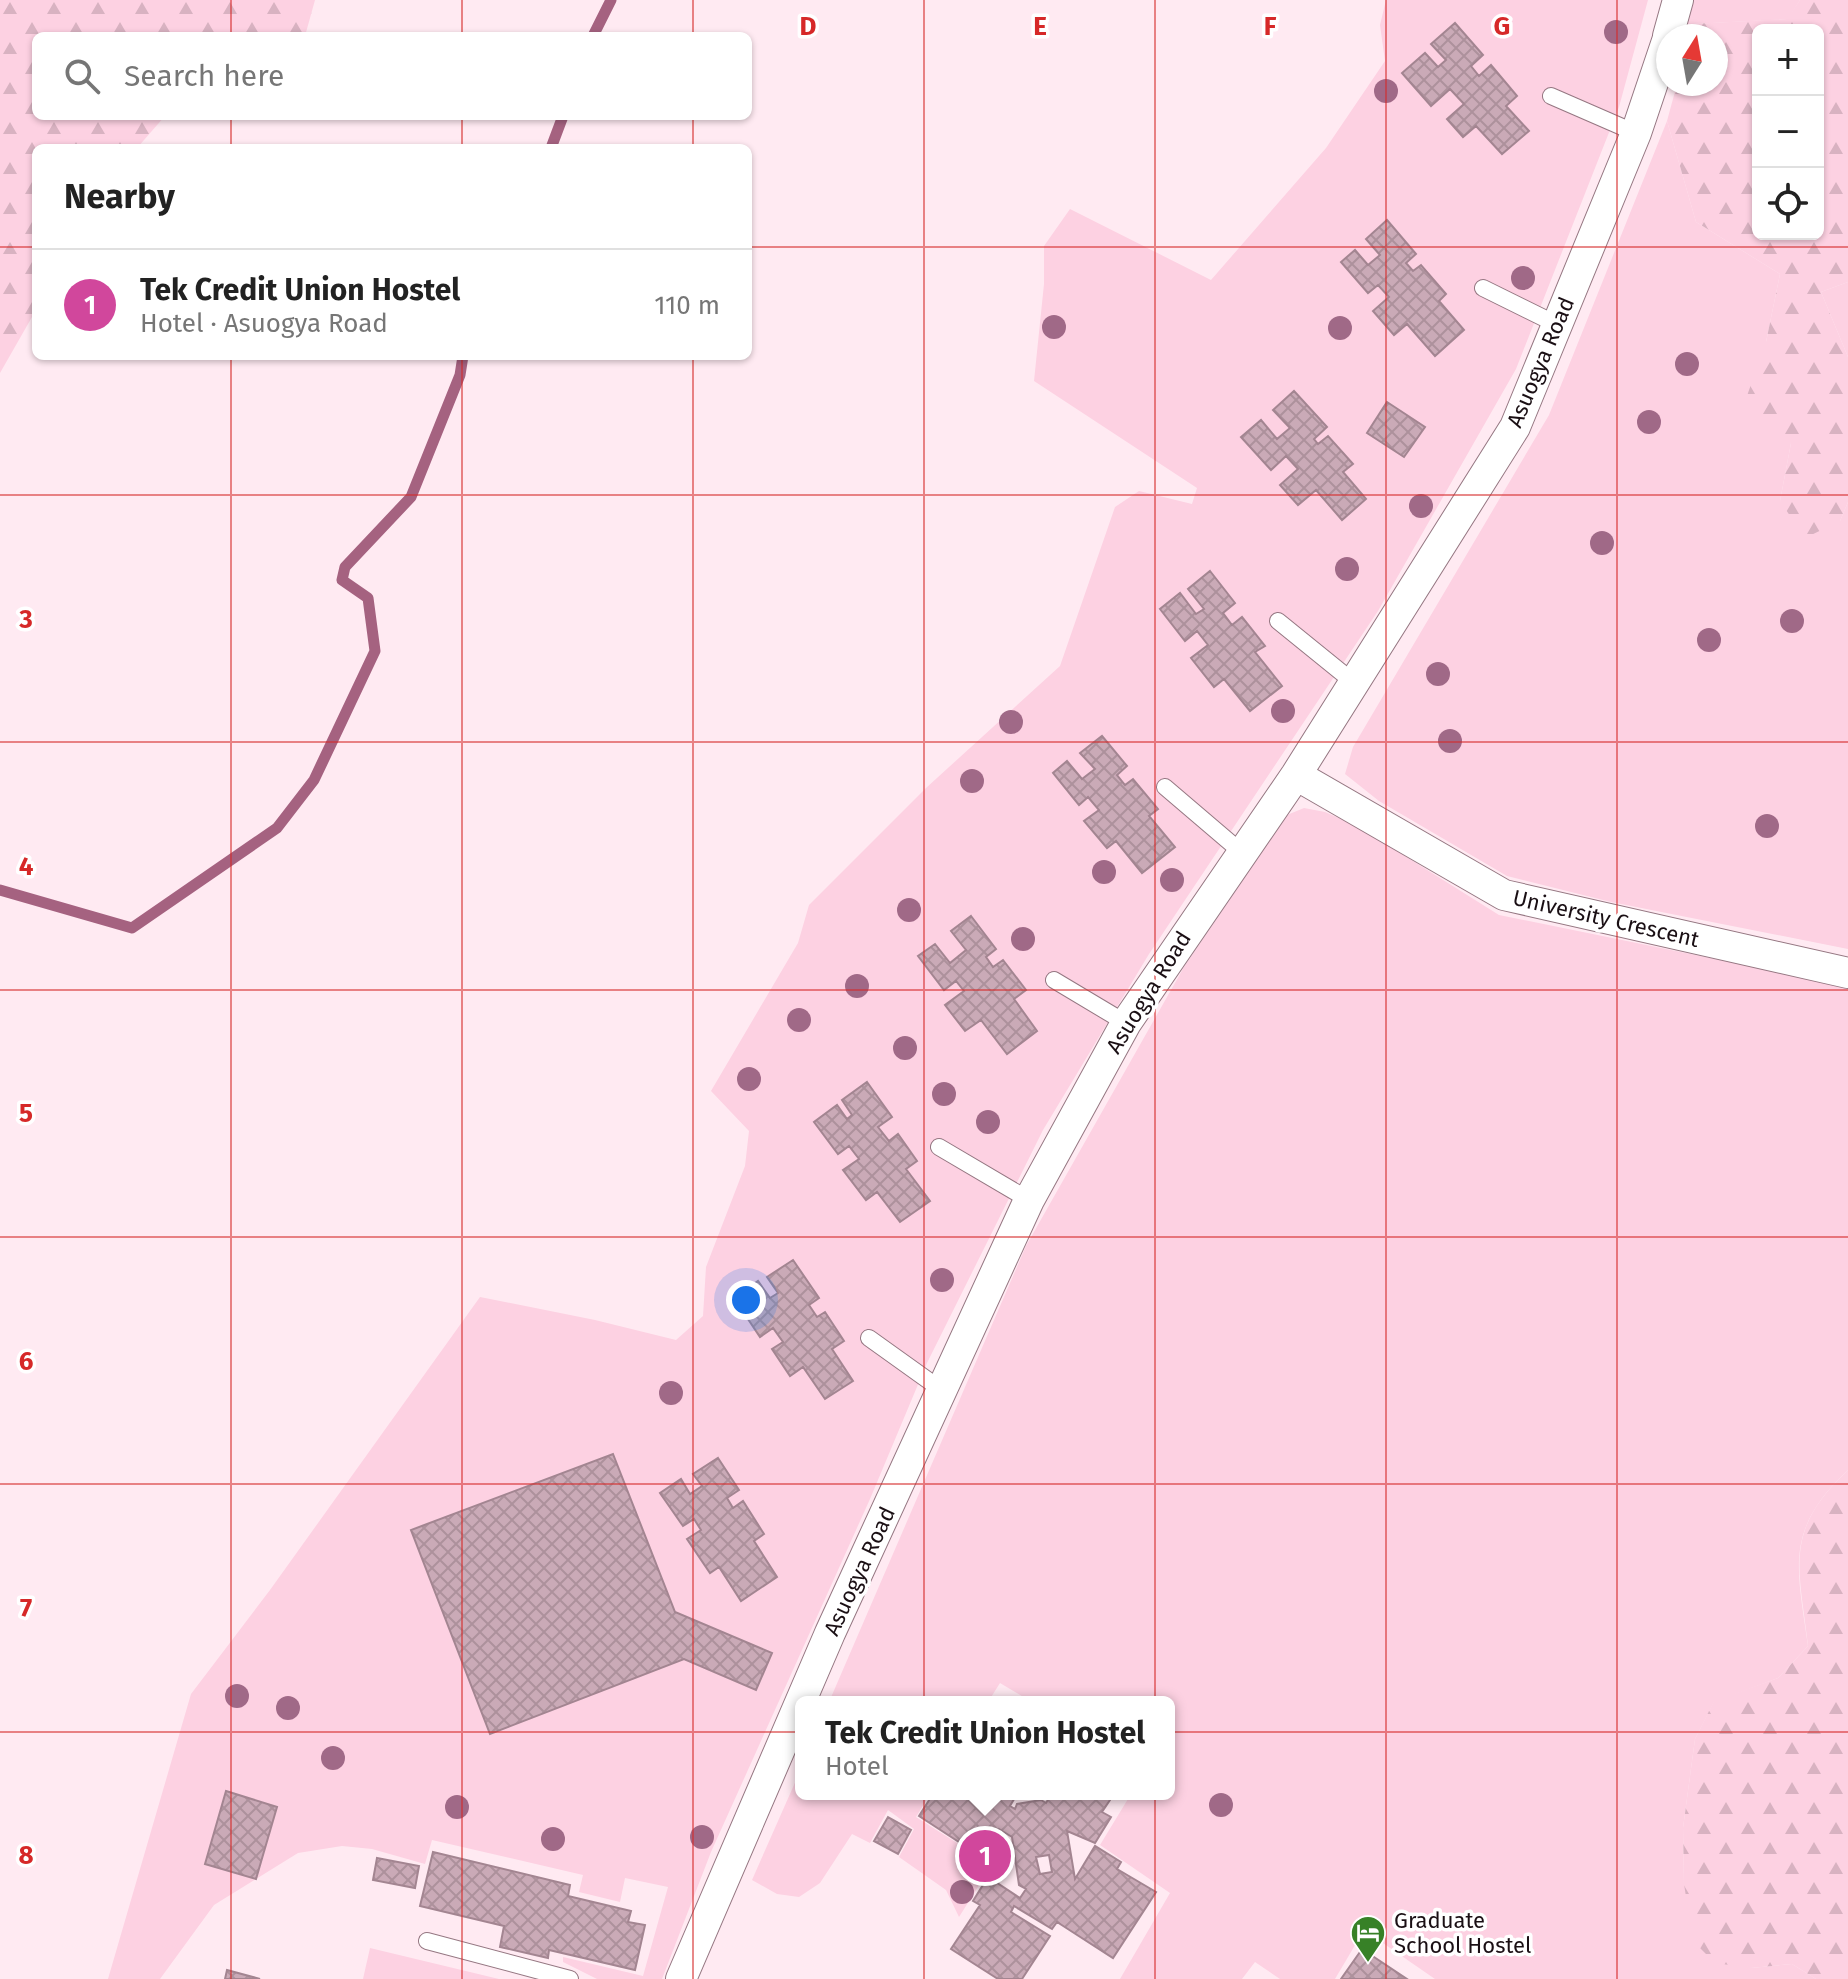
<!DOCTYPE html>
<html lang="en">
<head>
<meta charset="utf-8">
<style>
  body { margin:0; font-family:"Fira Sans",sans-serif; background:#f6f6f6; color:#222 }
  .controls { position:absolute; right:24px; top:24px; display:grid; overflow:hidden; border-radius:12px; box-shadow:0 2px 6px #0004 }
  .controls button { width:72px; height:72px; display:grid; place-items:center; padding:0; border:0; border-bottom:2px solid #e0e0e0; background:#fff; color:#222; font:40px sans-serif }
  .compass { position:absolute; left:1656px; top:24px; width:72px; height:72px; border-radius:50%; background:#fff; box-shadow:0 2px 6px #0004; rotate:11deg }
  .you { position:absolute; left:746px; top:1300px; width:28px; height:28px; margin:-20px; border:6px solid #fff; border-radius:50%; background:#1a73e8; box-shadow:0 0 0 12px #1a73e833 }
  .badge { display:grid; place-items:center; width:52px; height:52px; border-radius:50%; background:#ea580c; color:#fff; font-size:26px; font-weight:700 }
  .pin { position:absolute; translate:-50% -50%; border:4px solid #fff; box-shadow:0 2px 8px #0006 }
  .popup { position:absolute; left:795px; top:1696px; width:380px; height:104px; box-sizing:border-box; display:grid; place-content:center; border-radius:12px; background:#fff; filter:drop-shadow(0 2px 6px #0005); font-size:26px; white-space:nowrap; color:#767676 }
  .popup b { font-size:30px; color:#222 }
  .popup::after { content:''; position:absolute; left:50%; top:100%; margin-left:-16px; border:16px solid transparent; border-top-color:#fff }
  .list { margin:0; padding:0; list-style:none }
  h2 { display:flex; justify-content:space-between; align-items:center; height:104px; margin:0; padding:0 32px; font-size:34px }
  h2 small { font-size:26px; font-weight:400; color:#767676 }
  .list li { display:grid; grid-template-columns:52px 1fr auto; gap:24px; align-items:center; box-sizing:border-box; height:112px; padding:0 32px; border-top:2px solid #e0e0e0 }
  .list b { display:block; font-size:30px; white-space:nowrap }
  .list p { margin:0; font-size:26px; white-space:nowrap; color:#767676 }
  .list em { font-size:26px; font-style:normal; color:#767676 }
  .icon { flex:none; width:44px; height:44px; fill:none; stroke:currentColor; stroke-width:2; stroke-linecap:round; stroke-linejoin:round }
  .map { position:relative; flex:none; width:1848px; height:1979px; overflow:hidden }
  .search { position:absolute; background:#fff; box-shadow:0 2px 6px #0004; left:32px; top:32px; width:720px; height:88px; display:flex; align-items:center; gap:20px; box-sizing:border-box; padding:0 28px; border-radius:12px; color:#767676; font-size:30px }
  .panel { position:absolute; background:#fff; box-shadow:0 2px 6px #0004; left:32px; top:144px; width:720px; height:216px; border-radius:12px }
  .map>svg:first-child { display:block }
  .green { fill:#fdd1e2 }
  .forest { fill:url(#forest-firs); fill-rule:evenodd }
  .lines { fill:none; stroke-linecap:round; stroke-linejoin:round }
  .stream { stroke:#a56280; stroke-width:11 }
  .building { fill:url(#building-cross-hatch); stroke:#a38591; stroke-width:2; fill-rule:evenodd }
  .lane-casing { stroke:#957782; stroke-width:18 }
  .street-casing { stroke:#957782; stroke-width:32 }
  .lane { stroke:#fff; stroke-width:16 }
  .street { stroke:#fff; stroke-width:30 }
  .tree { fill:#a06987 }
  .grid { fill:none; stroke:#d62828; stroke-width:2; stroke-opacity:0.55 }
  .labels { text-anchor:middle; stroke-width:7; stroke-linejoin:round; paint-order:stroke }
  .street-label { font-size:22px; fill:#1a0f14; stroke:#fff }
  .poi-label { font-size:22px; fill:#1a0f14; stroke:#fff; text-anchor:start }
  .grid-label { font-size:26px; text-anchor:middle; font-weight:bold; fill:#d62828; stroke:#fff; stroke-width:7; stroke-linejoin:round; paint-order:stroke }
</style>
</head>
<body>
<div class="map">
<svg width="1848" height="1979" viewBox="0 0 1848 1979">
  <defs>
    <pattern id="forest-firs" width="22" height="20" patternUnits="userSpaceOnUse" patternTransform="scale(2)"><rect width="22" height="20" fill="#fdd1e2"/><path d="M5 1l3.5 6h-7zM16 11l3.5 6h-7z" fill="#d8b2c1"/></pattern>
    <pattern id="building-cross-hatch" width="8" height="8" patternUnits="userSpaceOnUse" patternTransform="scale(2)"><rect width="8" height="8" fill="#caaab7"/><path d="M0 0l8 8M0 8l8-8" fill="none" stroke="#ad919c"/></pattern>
  </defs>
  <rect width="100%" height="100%" fill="#ffeaf2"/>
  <path class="green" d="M1386 0H1648L1619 107 1516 369 1378 611 1149 954 1043 1130 927 1363 870 1499 711 1852 662 1979H597L563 1962V1957L643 1976 668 1887 625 1878 620 1902 579 1892 583 1875 432 1840 425 1864 372 1849 342 1846 298 1853 214 1905 160 1979H108L191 1694 270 1590 480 1297 595 1320 676 1340 703 1316 706 1267 745 1166 749 1131 711 1091 798 943 809 905 926 788 1060 666 1115 507 1139 491 1192 504 1197 488 1034 381 1044 284V246L1070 209 1211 280 1326 148 1385 61 1380 25Z
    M1691 0H1800L1788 19 1693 24 1689 36H1684Z
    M1667 121 1696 222 1780 274 1766 342 1791 443 1780 501 1840 521 1848 502V949L1611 902 1507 876 1379 801 1345 774 1353 747 1549 415Z
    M1848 282V357L1821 292Z
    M1304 808 1325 812 1357 826 1499 915 1848 986V1470C1784 1530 1797 1567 1808 1646L1778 1678 1714 1702 1695 1739 1683 1828 1684 1884 1751 1968 1792 1964 1816 1979H1435L1364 1930 1335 1979H1280L1255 1962 1242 1979H1120L1170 1893 1100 1845 1131 1794H1169V1702H1032L1000 1683 988 1702H829L1026 1246 1184 967 1287 815Z
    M801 1769V1794H930L916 1817 965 1848 961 1853 988 1871 959 1917 946 1890 899 1857 914 1829 888 1810 870 1843 852 1834 820 1883 799 1897 777 1894 752 1880Z
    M370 1948 499 1979H363Z"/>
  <path class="forest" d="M0 0H315L305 36H36V116H165L137 148H36V310L0 373Z
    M1800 0H1848V282L1821 292 1848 357V502L1840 521 1805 538 1780 501 1791 443 1742 410 1766 342 1780 274 1696 222 1667 121 1677 84H1716V36H1689L1692 24 1787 19ZM1818 30V234H1758V30Z
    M1848 1470V1979H1816L1792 1964 1751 1968 1715 1963 1693 1941 1684 1884 1683 1828 1695 1739 1714 1701 1778 1678 1808 1646C1799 1566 1783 1531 1848 1470Z"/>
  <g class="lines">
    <path class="stream" d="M593 36 611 0
      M551 148 563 116
      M0 890 132 928 277 828 314 780 375 651 368 598 342 580 345 567 411 497 460 375 463 356"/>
  </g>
  <path class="building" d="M1455 23 1483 55 1471 66 1479 76 1491 65 1517 96 1506 106 1529 131 1502 154 1476 126 1463 137 1447 119 1464 104 1450 89 1431 106 1402 73 1425 53 1438 67 1446 60 1431 44Z
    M1387 220 1416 254 1406 263 1413 271 1421 265 1446 294 1439 301 1464 330 1435 356 1407 324 1394 335 1373 311 1389 297 1378 285 1368 293 1341 262 1355 250 1368 265 1380 255 1366 239Z
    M1294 391 1327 427 1314 439 1318 444 1328 436 1353 464 1343 472 1366 499 1342 520 1316 490 1298 505 1280 485 1298 469 1286 456 1271 470 1241 437 1261 420 1277 439 1290 428 1273 410Z
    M1387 402 1425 427 1404 457 1367 433Z
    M1210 571 1235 603 1223 613 1232 625 1242 617 1265 646 1255 652 1282 686 1250 711 1224 679 1214 687 1191 658 1208 645 1197 631 1185 641 1160 609 1180 593 1196 614 1204 609 1188 589Z
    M1102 736 1127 766 1117 775 1125 785 1133 779 1158 809 1149 816 1175 847 1142 873 1116 841 1107 848 1084 821 1099 810 1088 797 1079 805 1053 773 1067 761 1082 779 1095 769 1080 753Z
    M971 916 996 949 986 957 993 967 1003 960 1026 990 1014 999 1037 1031 1007 1054 981 1020 965 1031 945 1005 964 991 956 981 944 990 918 956 935 944 950 963 966 950 951 931Z
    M867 1082 892 1117 878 1127 889 1141 898 1134 917 1161 906 1169 930 1201 900 1222 877 1192 866 1200 843 1170 859 1159 849 1146 838 1154 814 1122 837 1105 847 1119 852 1115 842 1100Z
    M793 1260 819 1298 809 1305 817 1317 825 1312 844 1341 832 1349 853 1381 825 1399 803 1367 790 1376 772 1349 783 1342 773 1328 760 1337 734 1298 758 1281 770 1298 778 1293 767 1277Z
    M613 1454 675 1612 772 1653 756 1690 684 1659 490 1734 411 1530Z
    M718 1458 739 1490 727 1498 733 1508 743 1501 764 1534 754 1541 777 1577 741 1601 719 1567 710 1573 687 1539 701 1530 694 1519 683 1526 660 1493 681 1479 690 1494 702 1486 693 1474Z
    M226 1791 277 1807 256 1879 205 1864Z
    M933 1794H1017L1010 1806 1015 1809 1017 1804 1041 1800 1046 1803 1049 1798 1044 1794H1114L1102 1812 1111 1817 1095 1843 1067 1831 1075 1879 1095 1846 1121 1862 1117 1869 1156 1892 1113 1958 1057 1922 1052 1929 1014 1906 1011 1912 1050 1936 1022 1979H998L951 1949 980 1905 973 1901 988 1877 1020 1898 1026 1889 1019 1885 1012 1837 999 1829 990 1843 1003 1851 991 1869 965 1852 968 1848 919 1816ZM1049 1855 1052 1872 1040 1874 1036 1857Z
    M888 1817 911 1830 898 1854 874 1841Z
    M433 1852 570 1885 568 1896 631 1911 628 1922 645 1925 635 1970 549 1950 548 1958 500 1947 504 1926 420 1906Z
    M377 1858 419 1866 415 1888 373 1880Z
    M1362 1949 1407 1979H1341Z
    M227 1970 260 1979H225Z"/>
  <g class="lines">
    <defs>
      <path id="lane" d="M1551 96 1636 133
        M1483 288 1556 324
        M1278 621 1352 681
        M1165 787 1240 851
        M1054 980 1126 1023
        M939 1147 1029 1200
        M869 1338 943 1391
        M427 1941 570 1979"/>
      <path id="street" d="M1668 36 1678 0
        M1296 775 1504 895 1848 973
        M681 1979 830 1633 1029 1200 1126 1023 1296 775 1515 427 1636 133 1668 38"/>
    </defs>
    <use href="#lane" class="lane-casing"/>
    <use href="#street" class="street-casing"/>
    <use href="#lane" class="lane"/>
    <use href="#street" class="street"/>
  </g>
  <g class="tree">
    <circle cx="1616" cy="32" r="12"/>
    <circle cx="1386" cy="91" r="12"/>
    <circle cx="1523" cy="278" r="12"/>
    <circle cx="1054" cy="327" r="12"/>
    <circle cx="1340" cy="328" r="12"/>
    <circle cx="1687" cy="364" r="12"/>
    <circle cx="1649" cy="422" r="12"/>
    <circle cx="1421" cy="506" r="12"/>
    <circle cx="1602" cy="543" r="12"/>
    <circle cx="1347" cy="569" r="12"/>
    <circle cx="1792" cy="621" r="12"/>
    <circle cx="1709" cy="640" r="12"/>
    <circle cx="1438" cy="674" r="12"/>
    <circle cx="1283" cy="711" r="12"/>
    <circle cx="1011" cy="722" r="12"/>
    <circle cx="1450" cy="741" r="12"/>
    <circle cx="972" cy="781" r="12"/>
    <circle cx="1767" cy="826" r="12"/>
    <circle cx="1104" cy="872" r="12"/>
    <circle cx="1172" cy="880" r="12"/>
    <circle cx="909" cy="910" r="12"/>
    <circle cx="1023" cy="939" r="12"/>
    <circle cx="857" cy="986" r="12"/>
    <circle cx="799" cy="1020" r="12"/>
    <circle cx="905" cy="1048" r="12"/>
    <circle cx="749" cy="1079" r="12"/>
    <circle cx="944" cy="1094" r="12"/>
    <circle cx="988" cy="1122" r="12"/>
    <circle cx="942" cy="1280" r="12"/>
    <circle cx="671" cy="1393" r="12"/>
    <circle cx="237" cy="1696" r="12"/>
    <circle cx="288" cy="1708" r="12"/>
    <circle cx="333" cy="1758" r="12"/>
    <circle cx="1221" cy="1805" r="12"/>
    <circle cx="457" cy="1807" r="12"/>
    <circle cx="702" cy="1837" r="12"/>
    <circle cx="553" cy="1839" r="12"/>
    <circle cx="962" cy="1892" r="12"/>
  </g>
  <path class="grid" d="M231 0V36M462 0V36M693 0V36M924 0V1979M1155 0V1979M1386 0V1979M1617 0V1979M231 116V148M462 116V148M693 116V148M0 247H36M748 247H1848M231 356V1979M462 356V1979M693 356V1979M0 495H1848M0 742H1848M0 990H1848M0 1237H1848M0 1484H1848M0 1732H1848"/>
  <defs>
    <symbol id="hotel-pin" viewBox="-11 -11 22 30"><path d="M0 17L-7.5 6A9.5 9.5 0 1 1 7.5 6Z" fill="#378127" stroke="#fff"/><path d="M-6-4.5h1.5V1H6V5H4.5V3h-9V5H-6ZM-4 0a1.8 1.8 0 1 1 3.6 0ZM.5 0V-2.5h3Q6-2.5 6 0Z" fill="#fff"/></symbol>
  </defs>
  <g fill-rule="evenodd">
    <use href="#hotel-pin" x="1348" y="1913" width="40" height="54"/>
  </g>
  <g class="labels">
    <g class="street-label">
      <text transform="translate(1540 362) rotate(-67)" y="8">Asuogya Road</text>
      <text transform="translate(1606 918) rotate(13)" y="8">University Crescent</text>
      <text transform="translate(1148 992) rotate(-58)" y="8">Asuogya Road</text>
      <text transform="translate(859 1571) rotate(-65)" y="8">Asuogya Road</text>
    </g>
    <g class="poi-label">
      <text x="1394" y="1928">Graduate<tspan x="1394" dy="25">School Hostel</tspan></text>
    </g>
  </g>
  <g class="grid-label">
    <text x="808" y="35">D</text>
    <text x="1040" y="35">E</text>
    <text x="1270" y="35">F</text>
    <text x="1502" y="35">G</text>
    <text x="26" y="628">3</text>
    <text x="26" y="875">4</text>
    <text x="26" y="1122">5</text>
    <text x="26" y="1370">6</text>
    <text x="26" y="1617">7</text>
    <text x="26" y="1864">8</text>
  </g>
</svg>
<div class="controls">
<button>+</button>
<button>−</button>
<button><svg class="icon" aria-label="locate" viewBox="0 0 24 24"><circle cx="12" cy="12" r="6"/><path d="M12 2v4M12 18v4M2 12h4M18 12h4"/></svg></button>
</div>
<svg class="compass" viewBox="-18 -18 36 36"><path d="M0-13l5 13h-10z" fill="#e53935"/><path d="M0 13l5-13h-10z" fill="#767676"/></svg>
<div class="you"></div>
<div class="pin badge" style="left:985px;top:1856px;background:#d1479c">1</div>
<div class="popup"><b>Tek Credit Union Hostel</b>Hotel</div>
<div class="search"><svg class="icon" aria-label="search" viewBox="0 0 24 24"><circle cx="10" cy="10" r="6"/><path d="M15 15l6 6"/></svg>Search here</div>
<section class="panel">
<h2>Nearby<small></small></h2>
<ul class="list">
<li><span class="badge" style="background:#d1479c">1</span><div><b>Tek Credit Union Hostel</b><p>Hotel · Asuogya Road</p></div><em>110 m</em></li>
</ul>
</section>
</div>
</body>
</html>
